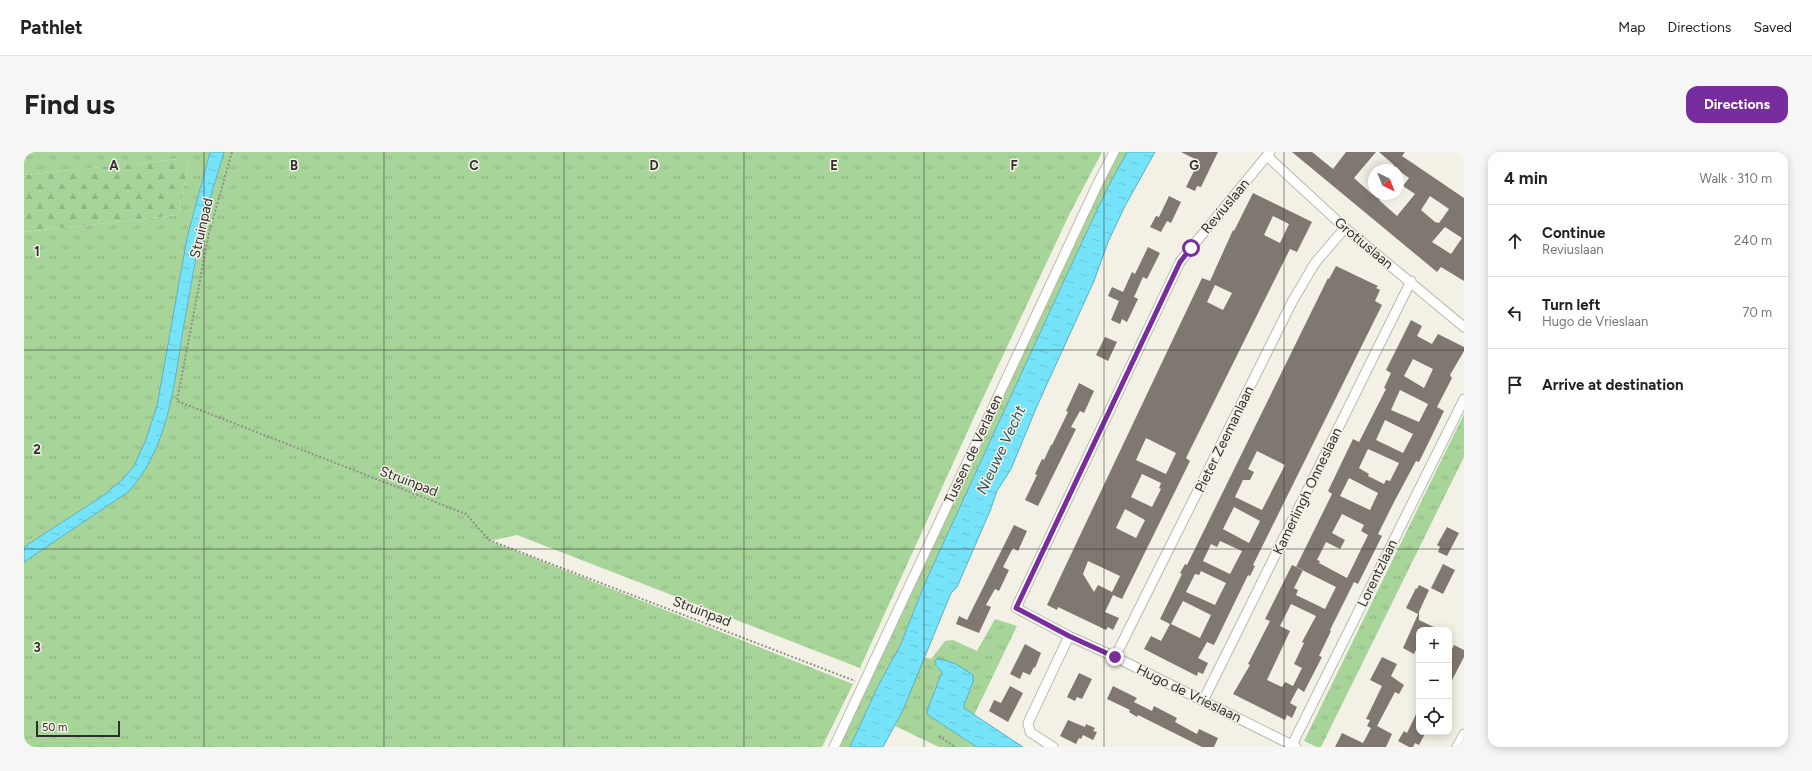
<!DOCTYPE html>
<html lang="en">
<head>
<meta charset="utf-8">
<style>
  body { margin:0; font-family:Figtree,sans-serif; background:#f6f6f6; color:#222 }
  .controls { position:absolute; right:12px; bottom:12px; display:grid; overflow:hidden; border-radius:8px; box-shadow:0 2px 10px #0003 }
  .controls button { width:36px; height:36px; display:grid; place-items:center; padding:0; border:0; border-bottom:1px solid #e0e0e0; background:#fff; color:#222; font:20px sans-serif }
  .compass { position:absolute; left:1344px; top:12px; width:36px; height:36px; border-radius:50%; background:#fff; box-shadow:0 2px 10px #0003; rotate:137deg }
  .scale { position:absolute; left:12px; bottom:10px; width:84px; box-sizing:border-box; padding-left:4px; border:2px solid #302f2b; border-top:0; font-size:11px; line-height:14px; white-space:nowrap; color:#302f2b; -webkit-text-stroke:3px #f3f1e6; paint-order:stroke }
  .stop { position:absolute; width:12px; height:12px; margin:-9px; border:3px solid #782d9f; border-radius:50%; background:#fff }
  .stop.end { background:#782d9f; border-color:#fff; box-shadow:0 1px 4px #0008 }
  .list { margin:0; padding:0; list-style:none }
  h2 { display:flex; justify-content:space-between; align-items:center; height:52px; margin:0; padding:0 16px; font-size:17px }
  h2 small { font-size:13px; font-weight:400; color:#767676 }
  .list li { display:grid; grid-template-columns:26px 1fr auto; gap:12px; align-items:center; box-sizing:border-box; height:72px; padding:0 16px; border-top:1px solid #e0e0e0 }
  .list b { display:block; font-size:15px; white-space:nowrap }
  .list p { margin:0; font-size:13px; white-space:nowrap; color:#767676 }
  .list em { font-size:13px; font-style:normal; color:#767676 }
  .icon { flex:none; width:22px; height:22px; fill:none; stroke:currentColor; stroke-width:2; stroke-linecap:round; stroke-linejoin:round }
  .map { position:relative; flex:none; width:1440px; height:595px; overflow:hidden; border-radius:12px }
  header { display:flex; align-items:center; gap:24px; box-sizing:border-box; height:56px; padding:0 20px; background:#fff; border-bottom:1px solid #e0e0e0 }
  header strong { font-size:19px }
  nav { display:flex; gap:22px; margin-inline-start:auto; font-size:14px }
  .intro { display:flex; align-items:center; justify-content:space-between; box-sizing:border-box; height:96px; padding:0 24px }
  h1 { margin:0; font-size:28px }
  .button { padding:10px 18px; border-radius:12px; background:#782d9f; color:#fff; font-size:14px; font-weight:700 }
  main { display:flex; gap:24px; padding:0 24px }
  aside { flex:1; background:#fff; border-radius:12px; box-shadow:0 2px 10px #0003 }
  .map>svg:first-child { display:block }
  .grass { fill:url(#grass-tufts) }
  .forest { fill:url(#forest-firs) }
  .water { fill:url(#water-ripples); stroke:#60aebd }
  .building { fill:#817771; fill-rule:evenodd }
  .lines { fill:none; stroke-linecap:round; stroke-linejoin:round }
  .street-casing { stroke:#bab9ae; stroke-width:11 }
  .path { stroke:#919088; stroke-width:2; stroke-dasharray:2 2; stroke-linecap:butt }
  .street { stroke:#fff; stroke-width:9 }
  .route { stroke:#782d9f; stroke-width:5 }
  .grid { fill:none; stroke:#302f2b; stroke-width:1; stroke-opacity:0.55 }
  .labels { text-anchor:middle; stroke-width:3; stroke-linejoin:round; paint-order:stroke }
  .street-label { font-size:14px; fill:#302f2b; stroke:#f3f1e6 }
  .water-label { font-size:15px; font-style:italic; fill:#25555f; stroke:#f3f1e6 }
  .grid-label { font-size:13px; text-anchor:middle; font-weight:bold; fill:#302f2b; stroke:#f3f1e6; stroke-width:3; stroke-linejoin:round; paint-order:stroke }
</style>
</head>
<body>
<header>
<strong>Pathlet</strong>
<nav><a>Map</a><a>Directions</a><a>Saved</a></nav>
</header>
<div class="intro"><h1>Find us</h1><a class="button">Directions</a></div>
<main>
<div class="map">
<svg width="1440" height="595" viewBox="0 0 1440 595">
  <defs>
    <pattern id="grass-tufts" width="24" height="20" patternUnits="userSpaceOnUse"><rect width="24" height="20" fill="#a6d499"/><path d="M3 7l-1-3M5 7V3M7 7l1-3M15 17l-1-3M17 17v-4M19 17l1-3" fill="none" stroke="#8fb684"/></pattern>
    <pattern id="forest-firs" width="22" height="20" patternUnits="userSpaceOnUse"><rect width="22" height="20" fill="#a6d499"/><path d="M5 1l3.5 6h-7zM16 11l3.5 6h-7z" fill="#8fb684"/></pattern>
    <pattern id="water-ripples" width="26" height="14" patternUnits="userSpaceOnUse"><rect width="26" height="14" fill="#75e4fb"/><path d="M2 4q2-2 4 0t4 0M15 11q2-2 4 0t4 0" fill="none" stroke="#66c4d7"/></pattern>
  </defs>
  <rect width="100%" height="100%" fill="#f3f1e6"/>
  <path class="grass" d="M0 0H186L163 86 133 254 121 290 110 314 99 327 80 343 0 395V80L154 63 166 6 0 23Z
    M200 0H1078L1045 63 951 263 836 516 493 383 466 389 829 532 798 595H0V410L104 340C143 297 150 235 159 180 164 151 169 122 175 93 181 62 191 31 200 0Z
    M1094 0H1103L1083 37 1045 118 901 431 876 494 855 532 826 595H814L1048 95Z
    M1440 262V305L1297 595H1293L1280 589Z
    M971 467 993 474 950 563 940 556V553L949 530 911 512 918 520 904 563 953 595H915L871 574 879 558 900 505 907 507 921 489 929 488 953 499Z"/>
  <path class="forest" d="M166 6 154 63 0 80V23Z"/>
  <path class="water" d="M186 0H200C191 31 180 63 174 94 169 122 164 150 159 178 150 234 144 297 104 340L0 410V395L80 343 99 327 110 314 121 290 133 254 163 86Z
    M1103 0H1131L1101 54 1084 90 1070 129 1013 254 987 317 973 339 966 359 933 435 927 441 879 558 859 595H826L855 532 876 494 901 431 1045 118 1083 37Z
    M914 506 932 512 949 523V530L940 553V556L999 595H953L904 563 903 559 918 520 911 512V509Z"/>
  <path class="building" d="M1157 0H1194L1177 35 1173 34 1171 39 1162 35 1175 9Z
    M1268 0H1288L1309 17 1322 0H1352L1330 26 1348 42H1360L1355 48 1373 64 1391 42 1379 34 1385 26 1374 18H1366L1370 13 1355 0H1381L1378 4 1440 46V129L1417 115 1413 120ZM1406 44 1425 57 1415 71 1411 70 1397 58ZM1421 75 1438 86 1427 102 1408 90Z
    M1229 41 1288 70 1273 100 1266 97 1257 115 1162 306 1166 309 1098 447 1089 443 1081 460 1095 466 1089 478 1084 475 1082 478 1034 455 1033 458 1023 453 1178 126 1186 129 1209 78 1210 79ZM1249 64 1265 72 1256 91 1240 83ZM1191 133 1208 141 1199 158 1183 150ZM1122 286 1152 301 1142 322 1112 308ZM1118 322 1137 331 1135 336 1137 337 1128 355 1107 345ZM1101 357 1121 368 1112 386 1092 376ZM1064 409 1096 424 1088 440 1074 433 1070 440 1059 422Z
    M1145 44 1157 50 1147 71 1143 69 1137 80 1126 75 1132 64 1135 65Z
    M1124 95 1136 101 1123 127 1119 125 1110 145 1114 147 1103 170 1098 167 1096 172 1087 168 1095 149 1084 144 1088 135 1099 140 1108 120 1111 122Z
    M1312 114 1354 134 1352 136 1356 138 1351 149 1358 153 1229 413 1231 414 1226 424 1224 423 1190 493 1183 490 1174 506 1184 511 1179 522 1174 520 1173 524 1120 497 1127 484 1137 489 1146 472 1136 467 1158 422 1156 421 1161 412 1163 413 1304 126 1305 127ZM1233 299 1261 313 1238 358 1211 345 1219 328H1226L1230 320 1224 317ZM1210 355 1236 369 1225 391 1199 377ZM1196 389 1218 399 1206 422 1179 409 1187 392 1193 395ZM1177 419 1202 431 1191 453 1162 440 1171 422 1175 423ZM1159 449 1187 463 1176 486 1147 472Z
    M1387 168 1398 174 1393 184 1408 192 1414 182 1440 195V199L1426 223 1428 226 1413 255 1420 259 1395 310 1392 309 1370 350 1354 382 1358 384 1334 432 1330 430 1306 478 1307 479 1295 504 1298 505 1280 540 1274 536 1266 551 1273 555 1268 566 1263 563 1261 568 1209 542 1226 513 1224 512 1246 469 1241 467 1268 413 1279 418 1270 436 1274 438 1272 443 1301 457 1312 435 1272 415 1308 342 1304 339 1329 287 1335 290 1362 237 1360 236 1367 221 1362 218ZM1389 207 1409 217 1400 236 1380 224ZM1376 238 1404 252 1395 270 1367 258ZM1361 268 1389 282 1379 301 1352 288ZM1344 297 1375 311 1366 329 1362 328 1360 332 1344 324 1345 322 1335 316ZM1325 326 1354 341 1346 358 1316 344ZM1318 362 1340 373 1337 379 1344 383 1323 426 1295 411 1296 409 1293 408 1302 390 1316 397 1321 388 1308 381ZM1267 452 1292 464 1278 490 1280 491 1270 512 1278 516 1269 534 1261 530 1258 535 1243 528 1266 479 1256 474Z
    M1081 185 1093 190 1084 209 1072 203Z
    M1055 231 1070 239 1060 261 1056 259 1047 275 1052 277 1014 354 1001 348 1013 323 1011 322 1018 307 1020 308 1027 293H1028L1044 260 1042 259Z
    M990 373 1003 379 994 399 989 396 979 415 985 418 975 439 971 437 962 453 967 455 955 481 932 472 935 464 943 468Z
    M1423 375 1435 381 1423 404 1414 400 1416 395 1413 393Z
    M1419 412 1431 418 1419 442 1407 436Z
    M1395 433 1405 438 1394 462 1382 456 1392 436 1393 437Z
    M1395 460V468L1416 478H1395V491L1390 502 1379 496Z
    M1001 492 1017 501 1011 516 1010 515 1006 523 999 520 996 527 986 522Z
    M1430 493 1440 498V505L1425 534V503Z
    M1358 505 1373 512 1367 524 1380 533 1375 542 1371 540 1353 574 1368 582 1362 595H1311L1318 581 1339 591 1347 576 1343 574 1346 568 1342 567 1358 534 1346 528Z
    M1055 521 1068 527 1058 547 1053 545 1051 549 1043 545Z
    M986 534 999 541 984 570 965 559 970 548 977 551Z
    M1089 534 1113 546 1110 550 1128 559 1130 554 1153 566 1151 570 1173 582 1175 577 1194 586 1190 595H1178L1114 563 1113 565 1105 560 1106 558 1083 547Z
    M1395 556V580H1402L1395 593 1391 591 1389 595H1385L1374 589 1380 579 1383 581Z
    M1044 568 1061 575 1062 572 1071 576 1069 579 1073 580 1069 588 1059 583 1057 587 1055 586 1052 592 1036 584Z"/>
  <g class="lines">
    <defs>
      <path id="street" d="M1246 0 1167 96 1156 110 992 456 1045 484 1091 505 1272 595
        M1243 4 1321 76 1440 175
        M1091 505 1268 150 1291 111 1321 76
        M1179 549 1387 129
        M810 595 1074 31 1090 0
        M1029 595 1006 580 1004 571 1045 484
        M1267 595 1440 247
        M1433 595 1440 582"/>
    </defs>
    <use href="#street" class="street-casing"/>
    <path class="path" d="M208 0 185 81 153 249 442 362 465 388 831 529
      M915 584 931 595"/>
    <use href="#street" class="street"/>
  </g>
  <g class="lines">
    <path class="route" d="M1091 505 1045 484 992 456 1156 110 1167 96"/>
  </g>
  <path class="grid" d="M180 0V595M360 0V595M540 0V595M720 0V595M900 0V595M1080 0V595M1260 0V595M0 198H1440M0 397H1440"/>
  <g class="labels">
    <g class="street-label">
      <text transform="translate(1201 54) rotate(-50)" y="5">Reviuslaan</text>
      <text transform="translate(177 76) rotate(-77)" y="5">Struinpad</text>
      <text transform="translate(1340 91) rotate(40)" y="5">Grotiuslaan</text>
      <text transform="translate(1200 287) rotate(-64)" y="5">Pieter Zeemanlaan</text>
      <text transform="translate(949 297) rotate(-65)" y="5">Tussen de Verlaten</text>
      <text transform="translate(385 329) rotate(21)" y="5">Struinpad</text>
      <text transform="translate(1283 339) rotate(-64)" y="5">Kamerlingh Onneslaan</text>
      <text transform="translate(1353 421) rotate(-64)" y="5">Lorentzlaan</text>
      <text transform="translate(678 459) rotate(21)" y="5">Struinpad</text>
      <text transform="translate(1165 541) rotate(26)" y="5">Hugo de Vrieslaan</text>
    </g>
    <g class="water-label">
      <text transform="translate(977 298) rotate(-65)" y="5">Nieuwe Vecht</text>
    </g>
  </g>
  <g class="grid-label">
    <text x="90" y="18">A</text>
    <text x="270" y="18">B</text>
    <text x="450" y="18">C</text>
    <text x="630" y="18">D</text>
    <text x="810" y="18">E</text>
    <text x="990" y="18">F</text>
    <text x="1170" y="18">G</text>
    <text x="13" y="104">1</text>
    <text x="13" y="302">2</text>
    <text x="13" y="500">3</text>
  </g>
</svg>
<div class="controls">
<button>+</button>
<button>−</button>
<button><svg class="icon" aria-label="locate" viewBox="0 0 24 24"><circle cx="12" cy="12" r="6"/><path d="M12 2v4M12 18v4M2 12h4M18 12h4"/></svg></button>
</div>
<svg class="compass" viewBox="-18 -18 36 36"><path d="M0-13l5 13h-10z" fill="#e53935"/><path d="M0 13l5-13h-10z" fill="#767676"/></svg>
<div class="scale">50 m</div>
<div class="stop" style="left:1167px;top:96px"></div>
<div class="stop end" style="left:1091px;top:505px"></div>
</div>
<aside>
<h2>4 min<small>Walk · 310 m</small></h2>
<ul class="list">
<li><svg class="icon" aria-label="ahead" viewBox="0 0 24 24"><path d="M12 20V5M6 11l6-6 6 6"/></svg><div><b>Continue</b><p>Reviuslaan</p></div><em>240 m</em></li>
<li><svg class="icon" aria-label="left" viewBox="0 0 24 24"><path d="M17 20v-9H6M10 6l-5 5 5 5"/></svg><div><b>Turn left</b><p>Hugo de Vrieslaan</p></div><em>70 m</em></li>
<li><svg class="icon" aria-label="arrive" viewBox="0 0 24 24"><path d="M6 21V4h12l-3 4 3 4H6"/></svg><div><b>Arrive at destination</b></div></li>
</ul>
</aside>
</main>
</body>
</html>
